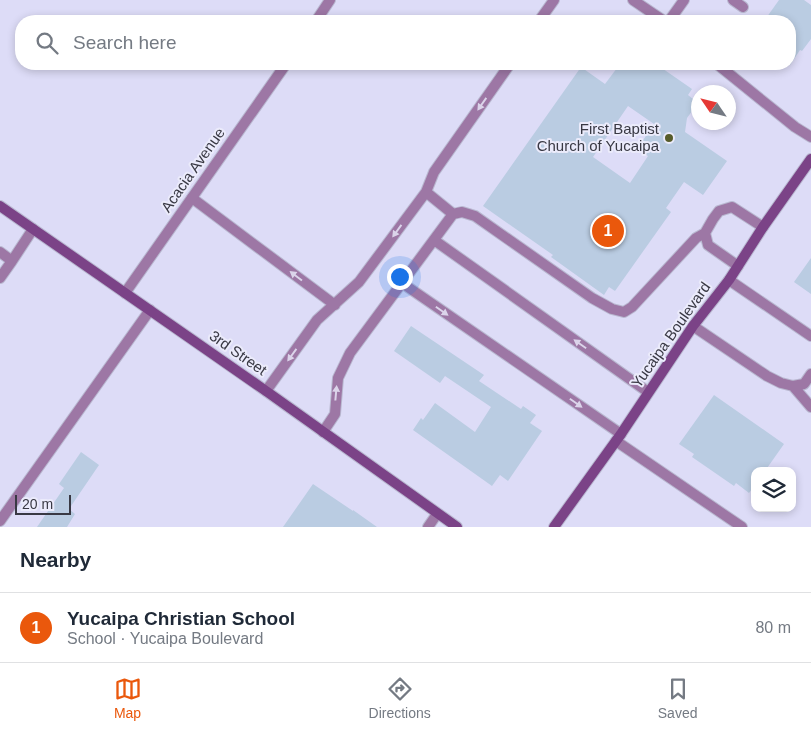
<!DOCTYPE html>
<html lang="en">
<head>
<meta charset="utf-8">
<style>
  body { margin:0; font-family:Arial,sans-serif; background:#f6f6f7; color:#1f2937 }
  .controls { position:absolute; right:15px; bottom:15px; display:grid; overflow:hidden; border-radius:10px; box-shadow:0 2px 8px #0003 }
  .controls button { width:45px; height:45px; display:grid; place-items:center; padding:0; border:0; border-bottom:1px solid #e0e1e3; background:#fff; color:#1f2937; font:25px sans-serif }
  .compass { position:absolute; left:691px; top:85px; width:45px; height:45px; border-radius:50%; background:#fff; box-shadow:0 2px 8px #0003; rotate:305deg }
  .scale { position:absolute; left:15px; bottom:12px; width:56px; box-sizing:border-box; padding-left:5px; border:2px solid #393944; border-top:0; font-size:14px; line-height:18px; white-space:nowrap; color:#393944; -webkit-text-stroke:4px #ebebfb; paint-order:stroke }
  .you { position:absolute; left:399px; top:276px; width:18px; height:18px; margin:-12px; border:4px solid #fff; border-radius:50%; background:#1a73e8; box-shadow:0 0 0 8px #1a73e833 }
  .badge { display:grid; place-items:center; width:32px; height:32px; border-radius:50%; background:#ea580c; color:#fff; font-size:16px; font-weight:700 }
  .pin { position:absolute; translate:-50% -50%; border:2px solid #fff; box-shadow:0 1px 5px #0006 }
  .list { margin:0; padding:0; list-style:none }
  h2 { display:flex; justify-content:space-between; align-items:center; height:65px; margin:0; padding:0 20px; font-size:21px }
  h2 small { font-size:16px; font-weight:400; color:#747a83 }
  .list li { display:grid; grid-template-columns:32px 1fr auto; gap:15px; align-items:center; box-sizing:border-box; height:70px; padding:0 20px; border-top:1px solid #e0e1e3 }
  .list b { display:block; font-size:19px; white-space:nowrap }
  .list p { margin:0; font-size:16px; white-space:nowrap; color:#747a83 }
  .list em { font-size:16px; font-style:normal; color:#747a83 }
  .icon { flex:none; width:28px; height:28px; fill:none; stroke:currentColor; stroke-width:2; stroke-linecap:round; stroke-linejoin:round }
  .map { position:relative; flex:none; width:811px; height:527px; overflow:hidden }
  .search { position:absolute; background:#fff; box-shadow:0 2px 8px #0003; left:15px; right:15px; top:15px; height:55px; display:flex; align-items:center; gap:12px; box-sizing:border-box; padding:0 18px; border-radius:20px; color:#747a83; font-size:19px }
  .sheet { height:135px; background:#fff }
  nav { display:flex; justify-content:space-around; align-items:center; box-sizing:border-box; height:70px; border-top:1px solid #e0e1e3; background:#fff; font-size:14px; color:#747a83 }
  nav a { display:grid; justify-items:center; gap:2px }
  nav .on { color:#ea580c }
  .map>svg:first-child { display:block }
  .building { fill:#bacce2; fill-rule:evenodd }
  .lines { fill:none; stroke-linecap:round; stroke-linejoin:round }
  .lane-casing { stroke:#b9b8d0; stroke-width:12 }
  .street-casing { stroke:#b9b8d0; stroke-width:12 }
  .secondary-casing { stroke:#b9b8d0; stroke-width:12 }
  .lane { stroke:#9d77a5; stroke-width:10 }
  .street { stroke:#9d77a5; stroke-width:10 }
  .secondary { stroke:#7b4387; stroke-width:10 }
  .oneway { fill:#dbd4ea }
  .poi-dot { fill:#565c2a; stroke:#ebebfb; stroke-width:2 }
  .labels { text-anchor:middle; stroke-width:4; stroke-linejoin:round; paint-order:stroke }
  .poi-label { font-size:15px; fill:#393944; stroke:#ebebfb; text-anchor:end }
  .street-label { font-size:15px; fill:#393944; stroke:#ebebfb }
</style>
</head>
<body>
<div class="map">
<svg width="811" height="527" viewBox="0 0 811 527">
  <rect width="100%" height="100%" fill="#dddcf7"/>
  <path class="building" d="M779 0H804L811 5V39L802 51 800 50 790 65V21H764Z
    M620 64H656L692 89 688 95 698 103 687 118 685 132 727 161 703 195 684 182 666 208 671 212 615 291 609 287 604 295 551 257 553 255 483 206 581 67 605 84ZM628 106 654 124 637 149 648 156 630 183 593 157Z
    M811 258V294L794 282Z
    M411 326 484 375 479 381 521 409 523 406 536 415 530 423 542 431 508 481 500 475 492 486 413 430 421 418 423 420 435 403 475 432 491 407 445 376 440 383 394 351Z
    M714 395 784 444 765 471H755V485L749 493 736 483 734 486 692 457 694 454 679 444Z
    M81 452 99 465 69 509 75 514 67 527H37L64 488 59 484Z
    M313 484 353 511V510L377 527H283Z"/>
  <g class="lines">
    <defs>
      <path id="lane" d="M633 0 664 21
        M733 0 743 7
        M539 21 554 0
        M669 21 684 0
        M717 64 795 127 811 137
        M192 198 335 305
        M453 214 462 212 475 216 592 298 612 309 624 312 632 307 696 238 705 233
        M434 240 648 392
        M0 252 12 261 0 278
        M12 261 33 229
        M738 266 708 245 705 233 713 219 719 211 732 207 763 227
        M729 280 811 336
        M402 283 621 434
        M693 326 767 376 781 383 793 386 804 384 811 374
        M793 386 811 407
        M266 391 317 320 359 282 426 192 434 172 510 64
        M323 432 335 414 338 378 350 353 453 214 426 192
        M616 441 742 527
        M0 521 150 310
        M428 527 437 514"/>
      <path id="street" d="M316 21 330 0
        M125 293 286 64"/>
      <path id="secondary" d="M0 206 266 391 457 527
        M554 527 621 434 693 326 729 280 763 227 811 159"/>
    </defs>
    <use href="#lane" class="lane-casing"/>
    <use href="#street" class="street-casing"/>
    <use href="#secondary" class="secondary-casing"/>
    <use href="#lane" class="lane"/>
    <use href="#street" class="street"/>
    <use href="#secondary" class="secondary"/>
  </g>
  <defs><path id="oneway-solid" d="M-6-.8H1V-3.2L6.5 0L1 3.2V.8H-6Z" transform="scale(1.25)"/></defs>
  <g class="oneway">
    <use href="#oneway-solid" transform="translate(482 104) rotate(125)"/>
    <use href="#oneway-solid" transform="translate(397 231) rotate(126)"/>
    <use href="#oneway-solid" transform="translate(296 276) rotate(-143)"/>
    <use href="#oneway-solid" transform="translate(442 311) rotate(35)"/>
    <use href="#oneway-solid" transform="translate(580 344) rotate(-145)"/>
    <use href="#oneway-solid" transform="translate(292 355) rotate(126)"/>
    <use href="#oneway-solid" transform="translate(336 393) rotate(-85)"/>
    <use href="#oneway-solid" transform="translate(576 403) rotate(35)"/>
  </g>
  <circle class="poi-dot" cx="669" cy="138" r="5"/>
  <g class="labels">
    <g class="poi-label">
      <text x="659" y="134">First Baptist<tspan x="659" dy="17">Church of Yucaipa</tspan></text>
    </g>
    <g class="street-label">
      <text transform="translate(193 170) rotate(-55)" y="5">Acacia Avenue</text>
      <text transform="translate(671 335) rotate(-55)" y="5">Yucaipa Boulevard</text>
      <text transform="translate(238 353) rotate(35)" y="5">3rd Street</text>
    </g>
  </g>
</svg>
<div class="controls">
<button><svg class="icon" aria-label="layers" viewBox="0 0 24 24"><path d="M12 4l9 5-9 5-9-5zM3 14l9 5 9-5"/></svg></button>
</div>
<svg class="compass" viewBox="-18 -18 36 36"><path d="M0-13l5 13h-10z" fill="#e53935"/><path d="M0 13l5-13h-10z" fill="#747a83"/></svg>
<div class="scale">20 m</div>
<div class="you"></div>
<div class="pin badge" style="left:608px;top:231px">1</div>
<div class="search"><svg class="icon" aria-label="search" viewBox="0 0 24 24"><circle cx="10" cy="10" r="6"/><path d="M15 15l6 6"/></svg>Search here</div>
</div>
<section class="sheet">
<h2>Nearby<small></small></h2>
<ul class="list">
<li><span class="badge">1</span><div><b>Yucaipa Christian School</b><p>School · Yucaipa Boulevard</p></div><em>80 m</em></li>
</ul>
</section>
<nav>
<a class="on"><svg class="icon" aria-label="map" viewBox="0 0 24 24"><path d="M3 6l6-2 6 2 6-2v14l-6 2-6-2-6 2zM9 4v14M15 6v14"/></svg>Map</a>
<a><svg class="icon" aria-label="directions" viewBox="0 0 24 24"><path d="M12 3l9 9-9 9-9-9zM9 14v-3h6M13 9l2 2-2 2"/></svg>Directions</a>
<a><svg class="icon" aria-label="saved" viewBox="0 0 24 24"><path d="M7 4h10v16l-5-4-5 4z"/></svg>Saved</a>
</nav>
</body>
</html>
